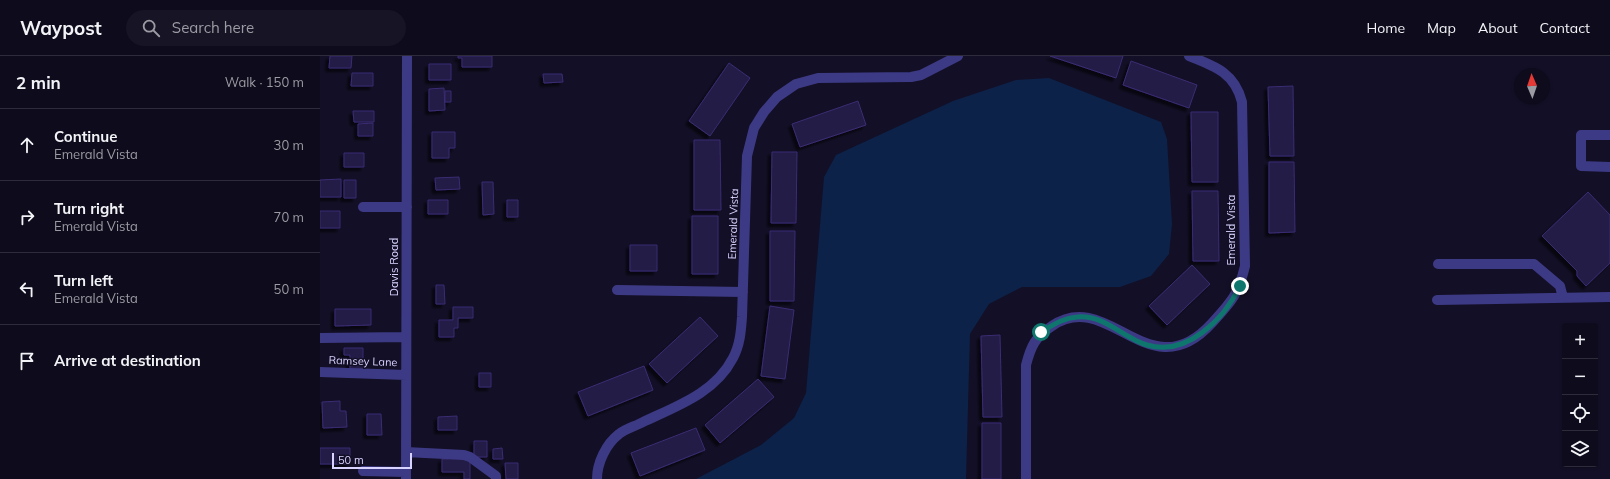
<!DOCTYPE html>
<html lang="en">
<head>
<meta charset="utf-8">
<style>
  body { margin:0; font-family:Mulish,sans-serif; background:#171425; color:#f1f3f6 }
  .controls { position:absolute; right:12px; bottom:12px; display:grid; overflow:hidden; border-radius:4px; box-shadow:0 1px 3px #0004 }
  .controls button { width:36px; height:36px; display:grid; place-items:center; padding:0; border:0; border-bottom:1px solid #2e2b3b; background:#0e0b1c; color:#f1f3f6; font:20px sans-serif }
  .compass { position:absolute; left:1194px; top:12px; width:36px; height:36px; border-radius:50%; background:#0e0b1c; box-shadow:0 1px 3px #0004; rotate:358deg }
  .scale { position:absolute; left:12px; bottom:10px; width:80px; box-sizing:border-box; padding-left:4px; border:2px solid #d9d4ff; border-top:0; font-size:11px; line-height:14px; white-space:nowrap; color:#d9d4ff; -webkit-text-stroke:3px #130f26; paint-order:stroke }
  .stop { position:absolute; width:12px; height:12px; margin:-9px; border:3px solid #0f766e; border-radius:50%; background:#fff }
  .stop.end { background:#0f766e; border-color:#fff; box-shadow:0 1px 4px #0008 }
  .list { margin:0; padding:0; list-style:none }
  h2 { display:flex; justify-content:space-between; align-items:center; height:52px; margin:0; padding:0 16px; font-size:17px }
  h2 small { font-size:13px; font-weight:400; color:#9b9ba3 }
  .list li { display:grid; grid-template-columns:26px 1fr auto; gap:12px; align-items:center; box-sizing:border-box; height:72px; padding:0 16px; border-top:1px solid #2e2b3b }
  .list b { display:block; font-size:15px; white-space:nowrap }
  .list p { margin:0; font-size:13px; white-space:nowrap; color:#9b9ba3 }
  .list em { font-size:13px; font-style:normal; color:#9b9ba3 }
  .icon { flex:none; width:22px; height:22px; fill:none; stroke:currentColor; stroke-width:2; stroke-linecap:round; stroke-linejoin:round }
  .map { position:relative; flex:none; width:1290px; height:423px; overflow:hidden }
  header { display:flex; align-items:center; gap:24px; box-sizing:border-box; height:56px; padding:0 20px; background:#0e0b1c; border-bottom:1px solid #2e2b3b }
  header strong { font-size:19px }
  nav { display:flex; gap:22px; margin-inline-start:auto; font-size:14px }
  .search { width:280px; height:36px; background:#171425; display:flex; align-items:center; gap:10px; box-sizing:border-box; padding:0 14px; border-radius:22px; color:#9b9ba3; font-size:15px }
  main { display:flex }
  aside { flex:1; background:#0e0b1c }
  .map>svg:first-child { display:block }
  .water { fill:#0c2248 }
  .building { fill:#241b47; stroke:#3b2d73; filter:url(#shadow) }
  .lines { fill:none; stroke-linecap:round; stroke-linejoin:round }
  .minor { stroke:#3d3a85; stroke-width:10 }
  .route { stroke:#0f766e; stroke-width:5 }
  .labels { text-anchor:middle; stroke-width:3; stroke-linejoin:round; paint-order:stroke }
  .street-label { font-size:11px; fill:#d9d4ff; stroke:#130f26 }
</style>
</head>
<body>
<header>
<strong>Waypost</strong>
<div class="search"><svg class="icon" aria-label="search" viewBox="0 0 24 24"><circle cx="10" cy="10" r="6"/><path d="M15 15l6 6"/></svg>Search here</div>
<nav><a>Home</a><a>Map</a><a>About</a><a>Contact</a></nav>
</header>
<main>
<aside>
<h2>2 min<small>Walk · 150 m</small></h2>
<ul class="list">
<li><svg class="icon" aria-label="ahead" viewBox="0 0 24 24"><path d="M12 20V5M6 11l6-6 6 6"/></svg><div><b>Continue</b><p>Emerald Vista</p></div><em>30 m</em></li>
<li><svg class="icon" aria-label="right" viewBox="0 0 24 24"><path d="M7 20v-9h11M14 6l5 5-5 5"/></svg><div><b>Turn right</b><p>Emerald Vista</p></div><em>70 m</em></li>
<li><svg class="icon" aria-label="left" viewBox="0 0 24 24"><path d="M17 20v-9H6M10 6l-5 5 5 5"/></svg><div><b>Turn left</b><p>Emerald Vista</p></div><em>50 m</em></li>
<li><svg class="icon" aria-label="arrive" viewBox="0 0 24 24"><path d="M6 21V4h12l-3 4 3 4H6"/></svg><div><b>Arrive at destination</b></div></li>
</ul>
</aside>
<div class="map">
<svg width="1290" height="423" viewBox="0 0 1290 423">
  <defs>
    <filter id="shadow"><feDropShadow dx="-3.5" dy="3.5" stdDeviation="1" flood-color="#0009"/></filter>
  </defs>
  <rect width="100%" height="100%" fill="#130f26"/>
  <path class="water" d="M729 22 841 66 847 83 852 168 849 198 831 220 800 231H702L669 248 650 278 646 423H376L441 389 474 362 486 337 504 121 516 99 633 45 696 24Z"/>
  <path class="building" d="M10 0H32L31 12H9Z
    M138 0H172V11H142V2H138Z
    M730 0H803L796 22Z
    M811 5 877 29 869 52 803 29Z
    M409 7 430 22 390 80 369 65Z
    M109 8H131V24H109Z
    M32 17H53V30H31Z
    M223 18H242L243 26 224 27Z
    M973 30 974 100H950L948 31Z
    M124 32 125 54 109 55V33Z
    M125 35H131V46H125Z
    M538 45 546 69 480 91 472 68Z
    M33 55H54V66H34Z
    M871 56H898V126H872Z
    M53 67V80H38V68Z
    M112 76H135V92H129V102H112Z
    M374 84H400L401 154H374Z
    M452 96H477L476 167H451Z
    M24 97H44V111H24Z
    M949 106H974L975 176 949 177Z
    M139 121 140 133 116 134 115 122Z
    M21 123V141H0V124Z
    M24 124H36V142H24Z
    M162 126H173L174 158 163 159Z
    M872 135H898L899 205H873Z
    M1268 136 1290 159V207L1266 230 1257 220V215L1222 180Z
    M108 144H128V158H108Z
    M187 144H198V161H187Z
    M0 155H20V172H0Z
    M372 160H398V218H372Z
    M450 175H475L474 245H450Z
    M310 189H337V215H310Z
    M872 209 890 228 847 269 829 250Z
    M116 229H124L125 248H116Z
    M450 250 474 254 465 323 441 320Z
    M133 251H153V262H138V272H134V281H119V264H133Z
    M15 253H51V269L15 270Z
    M380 261 398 280 347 327 329 308Z
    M680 279 682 361H663L661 280Z
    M24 292H43V313H30V299H24Z
    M324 310 333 334 268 360 258 336Z
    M159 317H171V331H159Z
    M438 323 454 341 400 387 385 369Z
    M20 345V355H26L27 371 3 372 2 346Z
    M47 358H61L62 379H47Z
    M137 360V374H118V361Z
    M662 367H681V423H662Z
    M376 372 385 394 320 420 311 397Z
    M154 385H167V401H154Z
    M0 392H30V408H0Z
    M182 392 183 403H173V393Z
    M150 402V423H144V416H122V403Z
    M185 407H198V423H186Z"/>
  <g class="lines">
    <path class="minor" d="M1290 79H1261V110L1290 111
      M43 151H87
      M1118 208H1214L1240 230 1243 242
      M297 234 423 236
      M1117 244 1290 241
      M0 282 86 281
      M0 316 86 319
      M86 396 144 399 150 401 176 420V423
      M43 415 86 416
      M86 423 87 0
      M277 423C277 407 286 388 299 378 305 373 316 370 323 366 357 350 395 337 413 302 420 289 421 275 422 261L427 100 434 72 444 56 457 41 476 28 498 22 591 21 601 19 638 0
      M706 423V309C711 290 715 281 732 270 789 231 829 336 892 267 912 245 918 239 925 210L922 46C915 17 895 10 869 0"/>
  </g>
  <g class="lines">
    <path class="route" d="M721 276C733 269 743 262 757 261 784 258 803 282 827 289 867 301 904 263 920 230"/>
  </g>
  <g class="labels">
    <g class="street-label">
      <text transform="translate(413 168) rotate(-88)" y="4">Emerald Vista</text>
      <text transform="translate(911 174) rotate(-90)" y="4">Emerald Vista</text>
      <text transform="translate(74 211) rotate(-90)" y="4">Davis Road</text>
      <text transform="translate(43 305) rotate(2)" y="4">Ramsey Lane</text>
    </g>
  </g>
</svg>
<div class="controls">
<button>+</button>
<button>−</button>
<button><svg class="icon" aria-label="locate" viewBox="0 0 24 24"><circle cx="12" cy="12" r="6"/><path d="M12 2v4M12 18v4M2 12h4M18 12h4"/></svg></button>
<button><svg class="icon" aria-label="layers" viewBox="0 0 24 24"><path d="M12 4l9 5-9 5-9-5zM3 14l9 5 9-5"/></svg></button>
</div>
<svg class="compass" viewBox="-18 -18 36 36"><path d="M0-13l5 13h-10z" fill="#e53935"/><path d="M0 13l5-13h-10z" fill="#9b9ba3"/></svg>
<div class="scale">50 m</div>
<div class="stop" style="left:721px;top:276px"></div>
<div class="stop end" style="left:920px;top:230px"></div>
</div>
</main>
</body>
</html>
